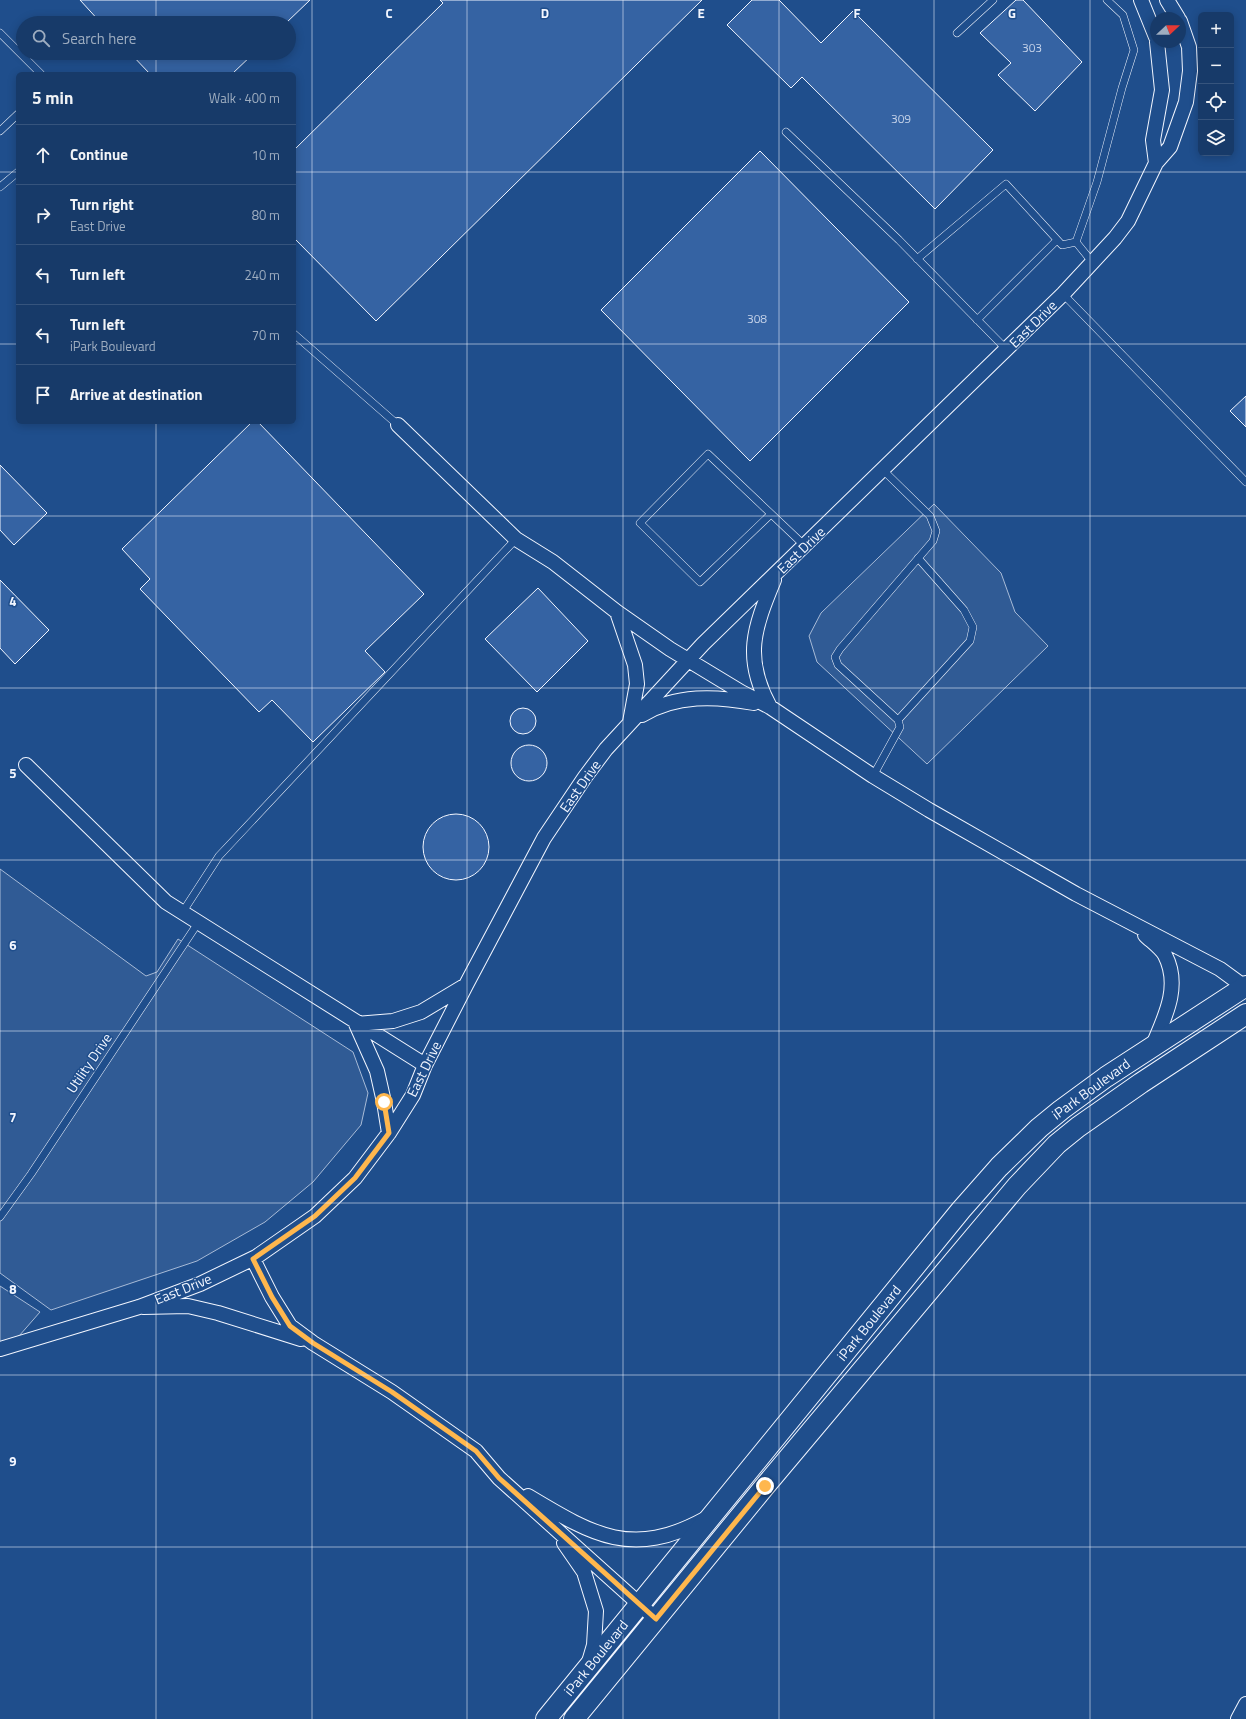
<!DOCTYPE html>
<html lang="en">
<head>
<meta charset="utf-8">
<style>
  body { margin:0; font-family:"Titillium Web",sans-serif; background:#244571; color:#f1f3f6 }
  .controls { position:absolute; right:12px; top:12px; display:grid; overflow:hidden; border-radius:6px; box-shadow:0 2px 10px #0003 }
  .controls button { width:36px; height:36px; display:grid; place-items:center; padding:0; border:0; border-bottom:1px solid #36547d; background:#173a69; color:#f1f3f6; font:20px sans-serif }
  .compass { position:absolute; left:1150px; top:12px; width:36px; height:36px; border-radius:50%; background:#173a69; box-shadow:0 2px 10px #0003; rotate:68deg }
  .stop { position:absolute; width:12px; height:12px; margin:-9px; border:3px solid #ffb74d; border-radius:50%; background:#fff }
  .stop.end { background:#ffb74d; border-color:#fff; box-shadow:0 1px 4px #0008 }
  .list { margin:0; padding:0; list-style:none }
  h2 { display:flex; justify-content:space-between; align-items:center; height:52px; margin:0; padding:0 16px; font-size:17px }
  h2 small { font-size:13px; font-weight:400; color:#9eadc0 }
  .list li { display:grid; grid-template-columns:26px 1fr auto; gap:12px; align-items:center; box-sizing:border-box; height:60px; padding:0 16px; border-top:1px solid #36547d }
  .list b { display:block; font-size:15px; white-space:nowrap }
  .list p { margin:0; font-size:13px; white-space:nowrap; color:#9eadc0 }
  .list em { font-size:13px; font-style:normal; color:#9eadc0 }
  .icon { flex:none; width:22px; height:22px; fill:none; stroke:currentColor; stroke-width:2; stroke-linecap:round; stroke-linejoin:round }
  .map { position:relative; flex:none; width:1246px; height:1719px; overflow:hidden }
  .search { position:absolute; background:#173a69; box-shadow:0 2px 10px #0003; left:16px; top:16px; width:280px; height:44px; display:flex; align-items:center; gap:10px; box-sizing:border-box; padding:0 14px; border-radius:22px; color:#9eadc0; font-size:15px }
  .panel { position:absolute; background:#173a69; box-shadow:0 2px 10px #0003; left:16px; top:72px; width:280px; height:352px; border-radius:6px }
  .map>svg:first-child { display:block }
  .parking { fill:#305b95; stroke:#a8bbd7 }
  .building { fill:#3563a3; stroke:#f2f6ff }
  .lines { fill:none; stroke-linecap:round; stroke-linejoin:round }
  .service-casing { stroke:#f2f6ff; stroke-width:8 }
  .minor-casing { stroke:#f2f6ff; stroke-width:16 }
  .secondary-casing { stroke:#f2f6ff; stroke-width:22 }
  .service { stroke:#1f4e8c; stroke-width:7 }
  .minor { stroke:#1f4e8c; stroke-width:14 }
  .secondary { stroke:#1f4e8c; stroke-width:20 }
  .route { stroke:#ffb74d; stroke-width:5 }
  .grid { fill:none; stroke:#f2f6ff; stroke-width:1; stroke-opacity:0.55 }
  .labels { text-anchor:middle; stroke-width:3; stroke-linejoin:round; paint-order:stroke }
  .number-label { font-size:12px; fill:#c3d1e8 }
  .street-label { font-size:14px; fill:#f2f6ff; stroke:#1f4e8c }
  .grid-label { font-size:13px; text-anchor:middle; font-weight:bold; fill:#f2f6ff; stroke:#1f4e8c; stroke-width:3; stroke-linejoin:round; paint-order:stroke }
</style>
</head>
<body>
<div class="map">
<svg width="1246" height="1719" viewBox="0 0 1246 1719">
  <rect width="100%" height="100%" fill="#1f4e8c"/>
  <path class="parking" d="M934 504 1001 573 1015 612 1048 646 927 764 817 662 809 636 821 613Z
    M0 869 146 976 157 972 178 939 353 1052 368 1093 361 1125 313 1182 265 1222 197 1261 51 1310 0 1273Z
    M0 1286 40 1312 19 1336 0 1342Z"/>
  <path class="building" d="M80 0H310L286 23H101Z
    M440 0H702L376 321 294 238V150L443 3Z
    M752 0H779L821 43 853 11 993 150 935 209 802 77 791 88 727 25Z
    M1016 0H1023L1082 62 1035 111 998 75 1011 63 980 33Z
    M130 53H254L232 74H150Z
    M760 151 909 302 750 461 601 310Z
    M1246 396V427L1230 411Z
    M252 422H258L424 594 365 651 385 672 313 742 272 700 259 712 140 589 150 579 122 549Z
    M0 465 47 513 14 545 0 530Z
    M0 580 49 630 15 664 0 648Z
    M538 588 588 641 537 692 485 639Z
    M510 721a13 13 0 1 1 26 0a13 13 0 1 1-26 0Z
    M511 763a18 18 0 1 1 36 0a18 18 0 1 1-36 0Z
    M423 847a33 33 0 1 1 66 0a33 33 0 1 1-66 0Z"/>
  <g class="lines">
    <defs>
      <path id="service" d="M0 33 41 74
        M957 33 993 0
        M0 131 18 114
        M786 132 899 240 1007 350
        M0 187 18 172
        M917 259 1006 184 1062 245 1076 242
        M1093 263 1076 242 1097 182 1122 88 1134 50 1123 15 1107 0
        M1063 294 1246 482
        M977 320 1057 240
        M294 334 398 425
        M771 514 700 582 640 523 708 454 805 546
        M898 720 970 641 973 627 964 610 918 558
        M873 776 900 727 898 720 838 665 835 657 840 649 933 541 936 531 930 516 884 471
        M182 913 219 856 516 539
        M0 1217 31 1174 198 923"/>
      <path id="minor" d="M1141 0 1156 37
        M1167 0 1178 18
        M1156 163 1153 140 1162 90 1157 42
        M398 425 516 539 553 562 617 612 670 649 741 692 770 707 873 776 929 810 1076 894 1220 969 1246 988
        M617 612 635 665 637 684 630 722
        M770 707C743 658 754 628 774 580
        M642 715C676 694 716 696 754 703
        M26 765 166 902 425 1065
        M1145 935C1151 941 1161 948 1165 955 1181 986 1165 1017 1153 1045
        M389 1133 384 1102 377 1071 356 1024 393 1021 421 1012 466 985
        M253 1259 272 1297 290 1326 313 1343 392 1392 476 1451 499 1478 656 1619
        M143 1307 188 1306 218 1313 301 1339
        M0 1349 139 1307 200 1284 256 1257 315 1216 355 1178 389 1133 413 1095 425 1065 466 985 544 838 585 777 606 749 703 644 1063 294 1115 238 1128 221 1156 163 1170 147 1186 102 1190 71 1189 47 1180 21
        M528 1496C593 1535 632 1559 705 1519
        M564 1543 584 1572 596 1611 594 1645 589 1662
        M1238 1719 1246 1704"/>
      <path id="secondary" d="M546 1719 961 1210 999 1167 1039 1128 1061 1110 1106 1077 1246 986
        M574 1719 765 1486 1017 1186 1057 1144 1078 1127 1141 1083 1246 1014"/>
    </defs>
    <use href="#service" class="service-casing"/>
    <use href="#minor" class="minor-casing"/>
    <use href="#secondary" class="secondary-casing"/>
    <use href="#service" class="service"/>
    <use href="#minor" class="minor"/>
    <use href="#secondary" class="secondary"/>
  </g>
  <g class="lines">
    <path class="route" d="M384 1102 389 1133 355 1178 315 1216 253 1259 272 1297 290 1326 313 1343 392 1392 476 1451 499 1478 656 1619 765 1486"/>
  </g>
  <path class="grid" d="M156 0V23M312 0V1719M467 0V1719M623 0V1719M779 0V1719M934 0V1719M1090 0V1719M156 53V74M0 172H18M294 172H1246M0 344H18M294 344H1246M156 422V1719M0 516H1246M0 688H1246M0 860H1246M0 1031H1246M0 1203H1246M0 1375H1246M0 1547H1246"/>
  <g class="labels">
    <g class="number-label">
      <text x="1032" y="52">303</text>
      <text x="901" y="123">309</text>
      <text x="757" y="323">308</text>
    </g>
    <g class="street-label">
      <text transform="translate(1033 324) rotate(-45)" y="5">East Drive</text>
      <text transform="translate(801 550) rotate(-44)" y="5">East Drive</text>
      <text transform="translate(580 786) rotate(-55)" y="5">East Drive</text>
      <text transform="translate(89 1063) rotate(-56)" y="5">Utility Drive</text>
      <text transform="translate(424 1069) rotate(-64)" y="5">East Drive</text>
      <text transform="translate(1091 1089) rotate(-36)" y="5">iPark Boulevard</text>
      <text transform="translate(183 1289) rotate(-22)" y="5">East Drive</text>
      <text transform="translate(869 1323) rotate(-51)" y="5">iPark Boulevard</text>
      <text transform="translate(596 1658) rotate(-51)" y="5">iPark Boulevard</text>
    </g>
  </g>
  <g class="grid-label">
    <text x="389" y="18">C</text>
    <text x="545" y="18">D</text>
    <text x="701" y="18">E</text>
    <text x="857" y="18">F</text>
    <text x="1012" y="18">G</text>
    <text x="13" y="606">4</text>
    <text x="13" y="778">5</text>
    <text x="13" y="950">6</text>
    <text x="13" y="1122">7</text>
    <text x="13" y="1294">8</text>
    <text x="13" y="1466">9</text>
  </g>
</svg>
<div class="controls">
<button>+</button>
<button>−</button>
<button><svg class="icon" aria-label="locate" viewBox="0 0 24 24"><circle cx="12" cy="12" r="6"/><path d="M12 2v4M12 18v4M2 12h4M18 12h4"/></svg></button>
<button><svg class="icon" aria-label="layers" viewBox="0 0 24 24"><path d="M12 4l9 5-9 5-9-5zM3 14l9 5 9-5"/></svg></button>
</div>
<svg class="compass" viewBox="-18 -18 36 36"><path d="M0-13l5 13h-10z" fill="#e53935"/><path d="M0 13l5-13h-10z" fill="#9eadc0"/></svg>
<div class="stop" style="left:384px;top:1102px"></div>
<div class="stop end" style="left:765px;top:1486px"></div>
<div class="search"><svg class="icon" aria-label="search" viewBox="0 0 24 24"><circle cx="10" cy="10" r="6"/><path d="M15 15l6 6"/></svg>Search here</div>
<section class="panel">
<h2>5 min<small>Walk · 400 m</small></h2>
<ul class="list">
<li><svg class="icon" aria-label="ahead" viewBox="0 0 24 24"><path d="M12 20V5M6 11l6-6 6 6"/></svg><div><b>Continue</b></div><em>10 m</em></li>
<li><svg class="icon" aria-label="right" viewBox="0 0 24 24"><path d="M7 20v-9h11M14 6l5 5-5 5"/></svg><div><b>Turn right</b><p>East Drive</p></div><em>80 m</em></li>
<li><svg class="icon" aria-label="left" viewBox="0 0 24 24"><path d="M17 20v-9H6M10 6l-5 5 5 5"/></svg><div><b>Turn left</b></div><em>240 m</em></li>
<li><svg class="icon" aria-label="left" viewBox="0 0 24 24"><path d="M17 20v-9H6M10 6l-5 5 5 5"/></svg><div><b>Turn left</b><p>iPark Boulevard</p></div><em>70 m</em></li>
<li><svg class="icon" aria-label="arrive" viewBox="0 0 24 24"><path d="M6 21V4h12l-3 4 3 4H6"/></svg><div><b>Arrive at destination</b></div></li>
</ul>
</section>
</div>
</body>
</html>
